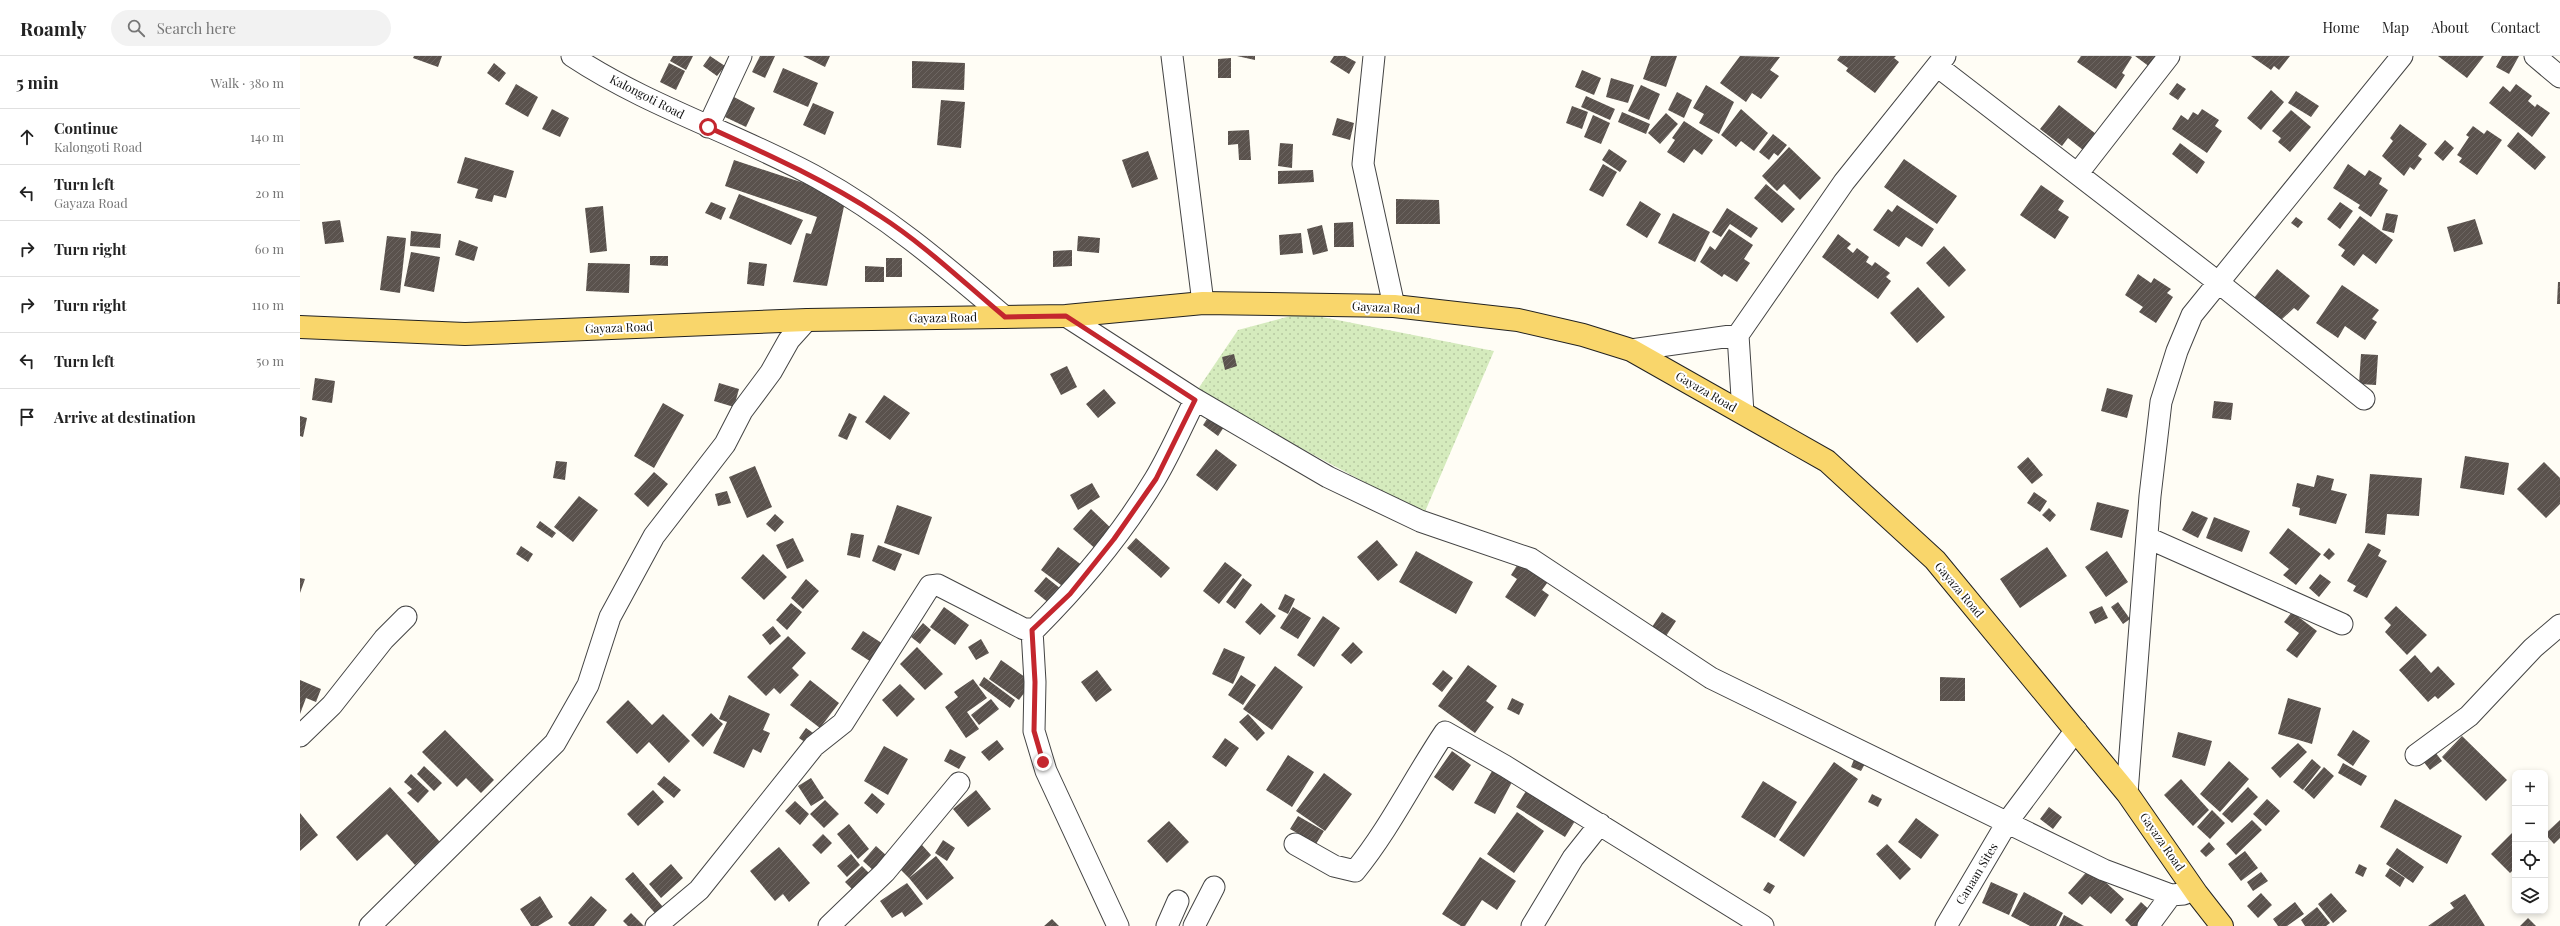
<!DOCTYPE html>
<html lang="en">
<head>
<meta charset="utf-8">
<style>
  body { margin:0; font-family:"Playfair Display",serif; background:#f2f2f2; color:#222 }
  .controls { position:absolute; right:12px; bottom:12px; display:grid; overflow:hidden; border-radius:8px; box-shadow:0 2px 6px #0003 }
  .controls button { width:36px; height:36px; display:grid; place-items:center; padding:0; border:0; border-bottom:1px solid #e0e0e0; background:#fff; color:#222; font:20px sans-serif }
  .stop { position:absolute; width:12px; height:12px; margin:-9px; border:3px solid #c4262e; border-radius:50%; background:#fff }
  .stop.end { background:#c4262e; border-color:#fff; box-shadow:0 1px 4px #0008 }
  .list { margin:0; padding:0; list-style:none }
  h2 { display:flex; justify-content:space-between; align-items:center; height:52px; margin:0; padding:0 16px; font-size:17px }
  h2 small { font-size:13px; font-weight:400; color:#767676 }
  .list li { display:grid; grid-template-columns:26px 1fr auto; gap:12px; align-items:center; box-sizing:border-box; height:56px; padding:0 16px; border-top:1px solid #e0e0e0 }
  .list b { display:block; font-size:15px; white-space:nowrap }
  .list p { margin:0; font-size:13px; white-space:nowrap; color:#767676 }
  .list em { font-size:13px; font-style:normal; color:#767676 }
  .icon { flex:none; width:22px; height:22px; fill:none; stroke:currentColor; stroke-width:2; stroke-linecap:round; stroke-linejoin:round }
  .map { position:relative; flex:none; width:2260px; height:870px; overflow:hidden }
  header { display:flex; align-items:center; gap:24px; box-sizing:border-box; height:56px; padding:0 20px; background:#fff; border-bottom:1px solid #e0e0e0 }
  header strong { font-size:19px }
  nav { display:flex; gap:22px; margin-inline-start:auto; font-size:14px }
  .search { width:280px; height:36px; background:#f2f2f2; display:flex; align-items:center; gap:10px; box-sizing:border-box; padding:0 14px; border-radius:22px; color:#767676; font-size:15px }
  main { display:flex }
  aside { flex:1; background:#fff }
  .map>svg:first-child { display:block }
  .park { fill:url(#park-dots) }
  .building { fill:url(#building-hatch) }
  .lines { fill:none; stroke-linecap:round; stroke-linejoin:round }
  .street-casing { stroke:#444; stroke-width:23 }
  .primary-casing { stroke:#222; stroke-width:24 }
  .street { stroke:#fff; stroke-width:21 }
  .primary { stroke:#f9d66b; stroke-width:22 }
  .route { stroke:#c4262e; stroke-width:5 }
  .labels { text-anchor:middle; stroke-width:4; stroke-linejoin:round; paint-order:stroke }
  .street-label { font-size:12px; fill:#111; stroke:#fff }
</style>
</head>
<body>
<header>
<strong>Roamly</strong>
<div class="search"><svg class="icon" aria-label="search" viewBox="0 0 24 24"><circle cx="10" cy="10" r="6"/><path d="M15 15l6 6"/></svg>Search here</div>
<nav><a>Home</a><a>Map</a><a>About</a><a>Contact</a></nav>
</header>
<main>
<aside>
<h2>5 min<small>Walk · 380 m</small></h2>
<ul class="list">
<li><svg class="icon" aria-label="ahead" viewBox="0 0 24 24"><path d="M12 20V5M6 11l6-6 6 6"/></svg><div><b>Continue</b><p>Kalongoti Road</p></div><em>140 m</em></li>
<li><svg class="icon" aria-label="left" viewBox="0 0 24 24"><path d="M17 20v-9H6M10 6l-5 5 5 5"/></svg><div><b>Turn left</b><p>Gayaza Road</p></div><em>20 m</em></li>
<li><svg class="icon" aria-label="right" viewBox="0 0 24 24"><path d="M7 20v-9h11M14 6l5 5-5 5"/></svg><div><b>Turn right</b></div><em>60 m</em></li>
<li><svg class="icon" aria-label="right" viewBox="0 0 24 24"><path d="M7 20v-9h11M14 6l5 5-5 5"/></svg><div><b>Turn right</b></div><em>110 m</em></li>
<li><svg class="icon" aria-label="left" viewBox="0 0 24 24"><path d="M17 20v-9H6M10 6l-5 5 5 5"/></svg><div><b>Turn left</b></div><em>50 m</em></li>
<li><svg class="icon" aria-label="arrive" viewBox="0 0 24 24"><path d="M6 21V4h12l-3 4 3 4H6"/></svg><div><b>Arrive at destination</b></div></li>
</ul>
</aside>
<div class="map">
<svg width="2260" height="870" viewBox="0 0 2260 870">
  <defs>
    <pattern id="park-dots" width="8" height="8" patternUnits="userSpaceOnUse"><rect width="8" height="8" fill="#d5ebbd"/><path d="M2 2h.1M6 6h.1" fill="none" stroke="#b6c8a1" stroke-width="1.8" stroke-linecap="round"/></pattern>
    <pattern id="building-hatch" width="6" height="6" patternUnits="userSpaceOnUse"><rect width="6" height="6" fill="#5a524d"/><path d="M-1 1l2-2M0 6l6-6M5 7l2-2" fill="none" stroke="#6d6662"/></pattern>
  </defs>
  <rect width="100%" height="100%" fill="#fffdf5"/>
  <path class="park" d="M1002 257 1194 295 1124 458 896 336 938 274Z"/>
  <path class="building" d="M114 0H142L138 11 113 2Z
    M373 0H393L386 14 370 5Z
    M410 0 425 10 417 20 403 10Z
    M460 0H475L465 22 452 16Z
    M503 0H530L525 11Z
    M937 0H955V4Z
    M1034 0H1045L1056 6 1049 18 1030 6Z
    M1351 0H1377L1366 31 1343 23Z
    M1440 0 1480 1 1470 14 1479 20 1461 43 1452 37 1446 46 1420 27Z
    M1540 0H1596L1594 2 1599 6 1575 37 1546 15 1548 12 1537 4Z
    M1781 0H1830L1832 1 1822 17 1825 19 1816 33 1777 6Z
    M1835 0H1864L1854 14Z
    M1951 0H1990L1979 14 1974 10 1971 14Z
    M2138 0H2184L2167 22Z
    M2202 0H2219L2209 18 2196 11Z
    M931 2V22H918V3Z
    M612 5 665 7 664 34 612 32Z
    M194 7 206 17 199 26 187 17Z
    M369 7 385 15 376 34 360 26Z
    M483 12 518 27 508 51 473 36Z
    M1282 14 1301 22 1294 39 1275 31Z
    M1311 22 1334 29 1328 47 1306 41Z
    M1877 27 1886 33 1878 44 1869 38Z
    M216 28 238 41 228 61 205 48Z
    M2216 28 2232 40 2228 45 2235 51 2237 48 2250 57 2232 81 2189 47 2203 30 2210 36Z
    M1341 29 1360 38 1349 64 1328 55Z
    M1406 29 1434 46 1419 78 1399 67 1404 58 1393 52Z
    M1971 34 1984 46 1961 74 1947 62Z
    M1996 35 2019 50 2011 61 1988 47Z
    M1377 36 1392 44 1384 62 1368 54Z
    M1286 40 1315 53 1310 64 1281 51Z
    M434 41 455 52 446 71 425 61Z
    M641 44 665 46 661 92 637 89Z
    M513 47 534 56 525 79 503 69Z
    M1759 49 1796 78 1783 94 1768 82 1762 90 1740 73Z
    M1272 50 1288 56 1282 73 1266 67Z
    M252 53 269 62 260 81 242 73Z
    M1441 53 1468 77 1454 95 1441 85 1436 91 1421 79Z
    M1902 53 1919 64 1915 70 1922 75 1907 97 1872 73 1881 59 1888 64 1893 56 1898 59Z
    M1991 54 2011 71 1990 96 1978 86 1981 82 1972 75Z
    M1322 56 1350 68 1346 78 1318 66Z
    M1366 57 1378 68 1360 88 1348 77Z
    M1293 59 1310 67 1301 88 1284 81Z
    M1037 62 1054 67 1050 84 1032 79Z
    M1384 65 1413 84 1402 99 1394 93 1384 107 1367 96 1375 84 1372 82Z
    M2100 68 2127 88 2118 100 2122 103 2114 114 2110 111 2104 120 2082 100 2093 85 2090 82Z
    M2173 70 2184 78 2187 74 2202 84 2177 119 2159 106 2162 102 2157 99 2169 81 2166 79Z
    M949 74 951 104H939L938 88 928 89V75Z
    M2218 76 2246 101 2235 114 2207 90Z
    M1473 78 1487 89 1478 100 1474 97 1469 104 1459 96Z
    M2145 84 2154 92 2143 105 2134 97Z
    M980 87 993 88 992 112 978 110Z
    M1880 87 1905 106 1897 118 1872 98Z
    M1489 91 1521 122 1500 144 1484 128 1477 135 1462 120Z
    M1309 93 1327 105 1320 116 1302 104Z
    M848 95 858 123 832 132 822 104Z
    M165 101 214 115 206 142 194 139 192 146 175 142 178 133 157 127Z
    M1604 103 1657 140 1637 168 1584 131Z
    M434 104 546 141 527 230 493 226 506 177 511 178 517 161 425 130Z
    M1303 108 1317 116 1303 141 1289 134Z
    M2048 108 2065 120 2069 114 2082 122 2079 128 2088 134 2071 161 2058 152 2060 149 2033 132Z
    M1013 114 1014 126 978 128V115Z
    M1466 128 1495 153 1482 167 1454 142Z
    M1741 129 1764 145 1758 154 1769 161 1755 183 1720 159Z
    M439 138 503 164 491 189 429 162Z
    M1096 143 1139 144 1140 168H1096Z
    M1340 145 1361 158 1347 182 1326 169Z
    M411 146 426 152 421 164 405 157Z
    M2040 146 2053 155 2040 173 2027 163Z
    M1597 149 1634 173 1622 191 1606 181 1599 191 1573 174 1588 153 1592 156Z
    M303 150 307 195 290 197 285 152Z
    M1427 152 1458 172 1451 182 1430 168 1421 181 1412 176Z
    M1373 157 1410 176 1395 206 1358 187Z
    M2086 157 2098 159 2094 177 2082 174Z
    M2060 160 2093 184 2076 208 2063 198 2054 210 2041 200 2045 194 2038 189Z
    M1996 161 2003 166 1998 172 1991 167Z
    M2175 163 2183 188 2154 196 2147 171Z
    M40 164 44 186 25 188 22 166Z
    M1053 166 1054 191H1034V167Z
    M1022 169 1028 195 1013 199 1007 173Z
    M1429 173 1453 189 1444 203 1450 207 1437 226 1424 218 1422 221 1400 206 1410 190 1415 194Z
    M111 175 141 178 140 192 110 190Z
    M1001 177 1003 197 980 199 979 179Z
    M1538 178 1551 188 1547 192 1553 197 1557 192 1569 201 1566 206 1572 210 1575 206 1590 217 1586 221 1591 225 1578 243 1522 201Z
    M87 180 106 182 100 237 80 234Z
    M778 180 800 182 799 197 777 195Z
    M159 184 178 191 174 205 155 199Z
    M1644 190 1666 214 1649 231 1626 207Z
    M772 194V210L753 211V195Z
    M111 196 140 201 134 236 104 230Z
    M350 200H368V210L350 209Z
    M586 202H602V221H586Z
    M449 206 467 208 464 230 447 228Z
    M288 207 330 208 329 237 286 235Z
    M565 210 584 211V226H565Z
    M1977 213 2010 240 1998 255 1994 252 1981 264 1954 242Z
    M1838 218 1851 227 1854 222 1871 233 1867 237 1873 241 1856 267 1839 256 1843 251 1825 239Z
    M2258 226H2260V248H2257Z
    M2042 229 2079 254 2072 263 2077 266 2065 284 2045 270 2038 282 2016 267Z
    M1618 231 1645 261 1617 287 1590 257Z
    M934 298 937 310 925 314 922 301Z
    M2061 298 2078 299 2076 329 2059 328Z
    M767 310 777 331 761 339 750 318Z
    M15 322 35 325 32 347 12 344Z
    M419 327 439 333 434 351 414 345Z
    M1807 332 1833 339 1827 362 1801 355Z
    M804 333 816 347 798 362 786 348Z
    M584 339 610 357 590 384 565 366Z
    M1914 345 1933 347 1931 364 1912 362Z
    M363 347 384 359 354 412 334 400Z
    M549 357 557 361 547 384 538 380Z
    M911 357 926 368 918 380 903 369Z
    M0 360 7 362 3 381 0 380Z
    M916 393 937 409 917 435 896 419Z
    M2165 400 2209 407 2204 439 2160 432Z
    M1728 401 1743 419 1732 428 1717 411Z
    M256 405 267 406 265 424 253 422Z
    M2244 406 2260 422V448L2246 462 2217 433Z
    M455 410 472 451 447 462 429 421Z
    M354 416 368 428 348 451 334 438Z
    M2070 418 2122 422 2119 460 2087 458 2085 479 2065 477Z
    M2017 419 2034 423 2031 434 2047 438 2036 468 1999 459 2000 452 1992 450 1997 427 2014 431Z
    M792 427 800 441 778 454 770 439Z
    M427 435 431 447 418 450 415 438Z
    M1734 436 1747 445 1740 456 1727 447Z
    M279 440 298 454 273 486 254 471Z
    M1797 446 1829 454 1822 482 1790 474Z
    M597 449 632 461 619 499 584 487Z
    M1749 452 1756 459 1750 466 1742 459Z
    M791 453 815 476 798 495 773 473Z
    M1892 455 1908 462 1898 482 1882 474Z
    M475 458 484 466 475 476 466 468Z
    M1914 461 1950 475 1942 496 1906 482Z
    M240 465 256 477 252 482 236 471Z
    M1988 472 2021 498 1996 529 1983 519 1989 513 1969 497Z
    M551 477 564 479 560 502 547 499Z
    M493 482 504 505 487 513 476 489Z
    M836 482 870 512 861 522 827 492Z
    M1077 484 1098 509 1078 525 1057 501Z
    M2068 487 2081 494 2078 500 2087 505 2067 542 2053 535 2056 530 2047 525Z
    M578 489 602 498 595 515 572 505Z
    M221 490 233 498 228 506 216 498Z
    M758 491 783 510 765 532 741 514Z
    M1747 491 1767 520 1720 552 1700 523Z
    M2029 492 2035 498 2029 504 2023 499Z
    M1116 495 1173 526 1156 558 1099 526Z
    M1807 495 1828 526 1806 541 1785 511Z
    M463 498 487 521 464 544 441 522Z
    M1221 503 1250 523 1242 534 1249 539 1235 561 1205 541 1217 523 1211 519Z
    M925 506 942 519 919 548 903 535Z
    M2020 518 2031 526 2019 541 2009 532Z
    M746 521 761 533 750 548 734 535Z
    M0 522 5 523 0 537Z
    M943 522 952 529 935 553 926 546Z
    M506 523 519 535 503 553 491 542Z
    M985 538 995 543 988 558 978 553Z
    M1818 546 1830 563 1823 568 1811 551Z
    M491 547 502 556 487 574 476 564Z
    M961 547 976 560 960 579 945 566Z
    M1802 550 1808 562 1795 568 1789 556Z
    M2096 550 2127 579 2107 599 2085 576 2091 569 2084 562Z
    M644 551 669 569 655 589 630 571Z
    M993 551 1011 562 998 583 980 572Z
    M1362 556 1376 565 1362 586 1348 577Z
    M1992 556 2017 575 1997 602 1986 594 1999 577 1984 566Z
    M1023 560 1040 572 1014 611 997 599Z
    M623 567 631 574 620 588 611 581Z
    M473 570 481 580 470 589 462 579Z
    M563 575 588 591 576 609 551 593Z
    M488 580 506 597 492 612 499 619 480 638 474 632 466 640 447 621Z
    M681 583 689 597 676 604 668 591Z
    M1053 586 1063 596 1051 608 1041 599Z
    M617 591 643 618 625 634 600 608Z
    M924 592 945 601 933 628 912 618Z
    M2115 599 2131 617 2138 610 2155 628 2138 643 2135 640 2128 646 2099 614Z
    M701 604 732 626 719 644 689 623Z
    M1168 609 1197 630 1186 645 1194 651 1175 677 1138 650Z
    M975 610 1003 631 972 674 943 653Z
    M797 614 812 634 796 646 781 626Z
    M1143 614 1153 622 1142 636 1132 628Z
    M941 619 956 629 943 649 928 639Z
    M684 621 715 644 710 652 679 629Z
    M1640 621 1665 622V645H1640Z
    M673 623 687 642 667 656 679 673 666 682 645 651 658 641 654 636Z
    M0 624 21 633 16 646 6 642 0 658Z
    M510 624 539 647 520 672 490 649Z
    M600 628 615 643 597 661 582 644Z
    M429 639 470 658 463 674 470 677 461 697 453 693 444 712 413 697 427 666 419 663Z
    M1212 642 1224 648 1219 659 1207 653Z
    M1988 642 2021 652 2012 688 1978 678Z
    M691 643 699 653 679 669 671 659Z
    M328 644 352 669 363 658 390 685 369 707 349 686 337 698 306 666Z
    M411 657 423 668 403 691 391 679Z
    M948 658 965 677 957 685 939 666Z
    M506 672 516 679 509 689 499 682Z
    M145 674 194 724 181 737 166 722 157 731 122 696Z
    M2053 674 2070 685 2053 710 2037 699Z
    M1878 676 1912 685 1905 710 1872 701Z
    M2162 680 2207 724 2186 745 2142 701Z
    M925 682 939 692 926 711 912 701Z
    M697 684 704 693 689 705 681 696Z
    M1998 687 2007 696 1980 722 1971 712Z
    M584 690 608 703 588 739 564 725Z
    M650 693 666 701 659 713 644 705Z
    M1152 695 1171 709 1153 735 1134 721Z
    M2135 696 2142 705 2130 714 2123 705Z
    M988 699 1014 716 992 751 966 734Z
    M1555 701 1566 706 1561 715 1551 711Z
    M2012 703 2021 711 2003 734 1993 726Z
    M1929 705 1949 723 1920 756 1900 738Z
    M1534 706 1558 723 1504 801 1479 784Z
    M2043 707 2067 720 2061 730 2038 717Z
    M124 710 142 727 134 735 117 718Z
    M2024 711 2034 720 2014 743 2004 734Z
    M1192 715 1212 726 1195 758 1174 747Z
    M1024 717 1052 738 1025 775 996 755Z
    M111 718 129 735 118 747 107 737 112 733 104 726Z
    M364 720 381 734 374 742 357 728Z
    M511 722 524 742 511 750 498 730Z
    M1881 723 1909 754 1893 770 1864 739Z
    M1463 725 1497 746 1475 782 1441 761Z
    M90 731 140 786 115 809 87 778 57 805 36 781Z
    M1948 731 1958 741 1932 767 1922 758Z
    M353 734 364 746 338 770 327 758Z
    M676 734 691 753 668 771 653 753Z
    M1226 735 1275 765 1265 781 1216 751Z
    M572 737 585 748 577 758 564 747Z
    M1572 738 1582 743 1578 751 1568 746Z
    M1967 743 1980 755 1966 770 1953 758Z
    M2095 743 2162 780 2147 808 2080 771Z
    M525 744 539 758 524 772 510 758Z
    M495 745 509 758 500 769 485 755Z
    M1749 751 1762 761 1753 773 1740 763Z
    M1912 754 1925 767 1910 783 1897 771Z
    M1217 756 1244 775 1214 817 1187 798Z
    M0 757 18 779 0 795Z
    M998 760 1024 775 1016 788 990 773Z
    M1616 762 1639 779 1621 803 1598 786Z
    M1952 764 1962 774 1936 799 1926 788Z
    M2260 764V782L2254 788 2245 778Z
    M869 765 889 786 867 807 847 785Z
    M549 768 569 793 558 803 537 778Z
    M2215 774V812L2210 817 2191 798Z
    M523 778 532 787 521 798 512 789Z
    M643 784 655 792 647 805 635 797Z
    M1909 786 1915 793 1906 801 1900 795Z
    M1587 788 1611 813 1600 824 1576 798Z
    M622 789 631 799 609 822 599 812Z
    M576 790 588 801 575 816 563 805Z
    M479 791 510 827 489 846 483 838 475 845 450 815Z
    M2097 792 2124 811 2113 827 2086 808Z
    M1945 795 1958 812 1941 825 1928 808Z
    M551 798 560 809 547 821 537 810Z
    M636 800 654 822 627 844 609 822Z
    M1180 801 1216 825 1197 854 1182 844 1165 870H1161L1142 858Z
    M371 808 383 822 361 842 349 828Z
    M2059 808 2067 812 2063 821 2055 817Z
    M562 810 569 817 552 833 545 826Z
    M1790 812 1824 843 1811 858 1790 840 1782 849 1768 837Z
    M2090 812 2105 822 2100 831 2085 820Z
    M333 816 369 858 361 864 325 823Z
    M1961 816 1968 825 1953 835 1947 826Z
    M1468 826 1475 830 1470 838 1463 834Z
    M1691 826 1718 838 1709 859 1682 847Z
    M607 827 623 848 605 861 602 856 592 862 580 845Z
    M1724 836 1763 857 1756 870H1730L1711 860Z
    M1961 837 1972 849 1958 862 1947 850Z
    M2031 837 2047 855 2033 867 2018 848Z
    M2165 838 2185 870H2128L2154 852 2150 847Z
    M240 840 253 861 238 870H231L220 853Z
    M291 840 307 854 294 870H271L268 867Z
    M1841 846 1855 859 1844 870H1831L1825 864Z
    M1995 846 2004 858 1987 870H1978L1973 863Z
    M2017 851 2030 867 2026 870H2005L2001 864Z
    M331 857 344 870H328L323 865Z
    M1764 859 1784 870H1759Z
    M2228 862 2236 870H2220Z
    M752 863 759 870H744Z"/>
  <g class="lines">
    <defs>
      <path id="street" d="M272 0C349 51 438 78 518 122 587 160 645 210 705 261
        M872 0 903 247
        M1074 0 1063 108 1094 250
        M2235 0 2260 21
        M1637 10 1919 227 2064 343
        M408 71 441 0
        M1778 117 1869 0
        M766 260 893 342 1028 421 1120 465 1231 503 1411 622 1804 814 1871 839
        M1331 294 1438 279
        M1443 357 1438 279 1544 126 1645 0
        M1848 482 2042 568
        M732 574 735 626 734 675 746 715 818 870
        M0 680 32 649 84 583 106 561
        M2116 699 2169 660 2233 592 2260 569
        M1827 737 1850 440 1861 346 1877 295 1892 259 2102 0
        M995 788 1034 810 1055 815C1090 772 1114 722 1145 676L1205 710 1463 870
        M70 870 255 687 288 629 310 561 354 480 425 388 442 355 471 316 489 284 507 264
        M356 870 399 834 514 690 543 667 630 530 638 529 724 573H735C780 528 822 478 855 423 870 398 882 370 895 344
        M529 870 585 816 659 727
        M867 870 878 845
        M894 870 914 831
        M1232 870 1273 802 1300 768
        M1646 870 1708 765 1776 674
        M1848 870 1871 839 1884 838"/>
      <path id="primary" d="M0 271 165 278 507 264 766 260 903 247 1094 250 1218 264 1283 279 1331 294 1527 405 1635 504 1827 737 1897 838 1922 870"/>
    </defs>
    <use href="#street" class="street-casing"/>
    <use href="#primary" class="primary-casing"/>
    <use href="#street" class="street"/>
    <use href="#primary" class="primary"/>
  </g>
  <g class="lines">
    <path class="route" d="M408 71C467 98 525 124 580 160 625 189 664 227 705 261L766 260 895 344 856 423 814 483 770 538 732 574 735 626 734 675 743 706"/>
  </g>
  <g class="labels">
    <g class="street-label">
      <text transform="translate(347 41) rotate(27)" y="4">Kalongoti Road</text>
      <text transform="translate(1086 252) rotate(3)" y="4">Gayaza Road</text>
      <text transform="translate(643 262) rotate(-1)" y="4">Gayaza Road</text>
      <text transform="translate(319 272) rotate(-2)" y="4">Gayaza Road</text>
      <text transform="translate(1406 336) rotate(30)" y="4">Gayaza Road</text>
      <text transform="translate(1659 534) rotate(50)" y="4">Gayaza Road</text>
      <text transform="translate(1862 786) rotate(55)" y="4">Gayaza Road</text>
      <text transform="translate(1677 818) rotate(-59)" y="4">Canaan Sites</text>
    </g>
  </g>
</svg>
<div class="controls">
<button>+</button>
<button>−</button>
<button><svg class="icon" aria-label="locate" viewBox="0 0 24 24"><circle cx="12" cy="12" r="6"/><path d="M12 2v4M12 18v4M2 12h4M18 12h4"/></svg></button>
<button><svg class="icon" aria-label="layers" viewBox="0 0 24 24"><path d="M12 4l9 5-9 5-9-5zM3 14l9 5 9-5"/></svg></button>
</div>
<div class="stop" style="left:408px;top:71px"></div>
<div class="stop end" style="left:743px;top:706px"></div>
</div>
</main>
</body>
</html>
